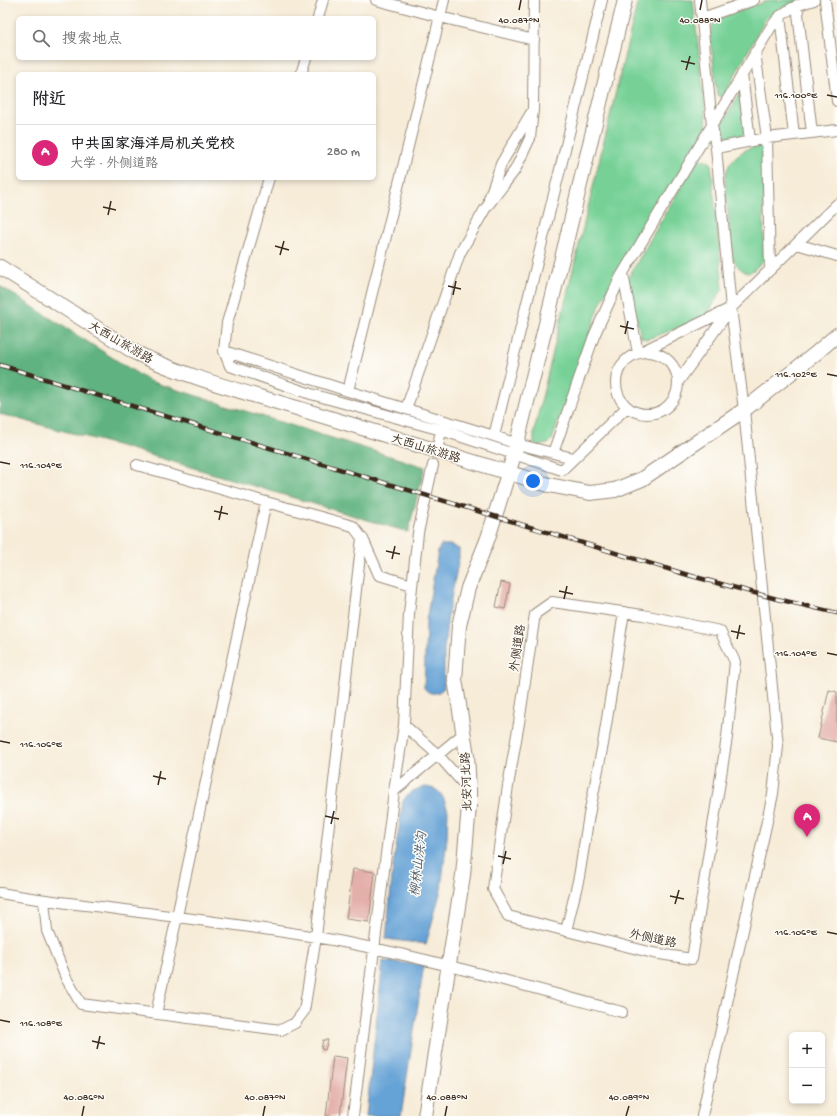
<!DOCTYPE html>
<html lang="zh">
<head>
<meta charset="utf-8">
<style>
  body { margin:0; font-family:"Gochi Hand","LXGW WenKai TC",sans-serif; background:#f6f6f6; color:#202124 }
  .controls { position:absolute; right:12px; bottom:12px; display:grid; overflow:hidden; border-radius:6px; box-shadow:0 2px 6px #0003 }
  .controls button { width:36px; height:36px; display:grid; place-items:center; padding:0; border:0; border-bottom:1px solid #e0e0e0; background:#fff; color:#202124; font:20px sans-serif }
  .you { position:absolute; left:533px; top:481px; width:14px; height:14px; margin:-10px; border:3px solid #fff; border-radius:50%; background:#1a73e8; box-shadow:0 0 0 6px #1a73e833 }
  .badge { display:grid; place-items:center; width:26px; height:26px; border-radius:50%; background:#db2777; color:#fff; font-size:13px; font-weight:700 }
  .pin { position:absolute; translate:-50% -33px; filter:drop-shadow(0 1px 2px #0008) }
  .pin::after { content:''; position:absolute; top:21px; width:14px; height:12px; background:inherit; clip-path:polygon(0 0,100% 0,50% 100%) }
  .list { margin:0; padding:0; list-style:none }
  h2 { display:flex; justify-content:space-between; align-items:center; height:52px; margin:0; padding:0 16px; font-size:17px }
  h2 small { font-size:13px; font-weight:400; color:#757577 }
  .list li { display:grid; grid-template-columns:26px 1fr auto; gap:12px; align-items:center; box-sizing:border-box; height:56px; padding:0 16px; border-top:1px solid #e0e0e0 }
  .list b { display:block; font-size:15px; white-space:nowrap }
  .list p { margin:0; font-size:13px; white-space:nowrap; color:#757577 }
  .list em { font-size:13px; font-style:normal; color:#757577 }
  .icon { flex:none; width:22px; height:22px; fill:none; stroke:currentColor; stroke-width:2; stroke-linecap:round; stroke-linejoin:round }
  .map { position:relative; flex:none; width:837px; height:1116px; overflow:hidden }
  .search { position:absolute; background:#fff; box-shadow:0 2px 6px #0003; left:16px; top:16px; width:360px; height:44px; display:flex; align-items:center; gap:10px; box-sizing:border-box; padding:0 14px; border-radius:6px; color:#757577; font-size:15px }
  .panel { position:absolute; background:#fff; box-shadow:0 2px 6px #0003; left:16px; top:72px; width:360px; height:108px; border-radius:6px }
  .map>svg:first-child { display:block }
  .green { fill:#77d197; stroke:#597e5a }
  .forest { fill:#61b380; stroke:#4e6e4f }
  .water { fill:#65a2d6; stroke:#50667a }
  .building { fill:#e4aea9 }
  .lines { fill:none; stroke-linecap:round; stroke-linejoin:round }
  .street-casing { stroke:#998b7b; stroke-width:12 }
  .secondary-casing { stroke:#998b7b; stroke-width:16 }
  .street { stroke:#fff; stroke-width:10 }
  .secondary { stroke:#fff; stroke-width:14 }
  .rail-casing { stroke:#3b2a1e; stroke-width:4.5 }
  .rail { stroke:#fdfcf7; stroke-width:3; stroke-dasharray:9; stroke-linecap:butt }
  .ticks { fill:none; stroke:#3b2a1e; stroke-width:1.5 }
  .labels { text-anchor:middle; stroke-width:3; stroke-linejoin:round; paint-order:stroke }
  .street-label { font-size:12px; fill:#3b2a1e; stroke:#fdfcf7 }
  .water-label { font-size:13px; font-style:italic; fill:#4c5a68; stroke:#fdfcf7 }
  .ticks-label { font-size:10px; text-anchor:middle; fill:#3b2a1e; stroke:#fdfcf7; stroke-width:3; stroke-linejoin:round; paint-order:stroke }
</style>
</head>
<body>
<div class="map">
<svg width="837" height="1116" viewBox="0 0 837 1116">
  <rect width="100%" height="100%" fill="#fdfcf7"/>
  <filter id="ink" filterUnits="userSpaceOnUse"><feTurbulence type="fractalNoise" baseFrequency=".025" numOctaves="2"/><feDisplacementMap in="SourceGraphic" scale="8" xChannelSelector="R" yChannelSelector="G"/><feConvolveMatrix kernelMatrix="1 2 1 2 8 2 1 2 1" color-interpolation-filters="sRGB"/></filter>
  <filter id="wash" filterUnits="userSpaceOnUse"><feTurbulence type="fractalNoise" baseFrequency=".012" numOctaves="4" result="noise"/><feDisplacementMap in="SourceGraphic" scale="16" xChannelSelector="R" yChannelSelector="G"/><feGaussianBlur stdDeviation="0.9" result="paint"/><feColorMatrix in="noise" values="0 0 0 0 0 0 0 0 0 0 0 0 0 0 0 0 0 1.4 0 .05"/><feComposite in="paint" operator="in"/></filter>
  <g filter="url(#wash)">
    <rect width="100%" height="100%" fill="#f7ecd8"/>
    <path class="green" d="M638 0H693L707 126 601 302 552 440 548 444 537 446 534 443V431Z
      M771 0H804C789 5 776 8 765 20L724 95 721 97 717 95 710 35C711 31 712 26 714 23 721 15 760 4 771 0Z
      M741 91 745 135C735 138 730 142 722 133V124Z
      M763 145 764 259 754 270 748 273C740 270 737 266 733 259 731 244 729 228 728 213 727 204 725 194 725 185 724 162 740 148 763 145Z
      M698 160H707L711 163 723 288 705 318 647 339 641 337 628 284V278L693 166Z"/>
    <path class="forest" d="M0 286 149 381 425 467 408 532 120 446 0 414Z"/>
    <path class="water" d="M441 545H450L459 549V558L448 614 444 650V688C438 694 430 696 424 688L426 621 438 551Z
      M426 787 435 789 440 793 444 799 448 811 447 838 441 890 426 944 386 939 393 866 403 801C410 791 415 789 426 787Z
      M383 961 424 965 401 1116H366Z"/>
    <g id="blocks">
      <path class="building" d="M501 582 510 584 505 609 496 607Z
        M829 690 837 692V742L818 738Z
        M353 869 375 872 369 922 346 919Z
        M323 1040H328L325 1050 321 1049Z
        M333 1056 347 1058 340 1116H326Z"/>
    </g>
  </g>
  <g filter="url(#ink)">
    <use href="#blocks" fill-opacity="0" stroke="#998b7b" stroke-width="1"/>
    <g class="lines">
      <defs>
        <path id="street" d="M376 0 440 17 534 40
          M700 0 712 125 716 148 731 308 744 410 778 746 773 794 702 1116
          M825 0 837 101
          M797 5 812 133
          M780 16 794 135
          M318 18 323 0
          M702 18 754 0
          M755 52 767 138 770 270
          M301 74 306 58
          M742 74 750 141
          M716 148 767 138 837 130
          M269 178 227 323 224 351 230 366 311 394 441 430 562 470 627 407
          M489 199 501 164 531 113
          M797 244 837 256
          M623 274 638 353
          M224 351 348 391 494 436 517 444 573 458
          M643 351 729 309
          M616 383a31 31 0 1 1 62 0a31 31 0 1 1-62 0Z
          M678 382 731 308 837 204
          M348 391 444 0
          M406 409 460 253 485 209 515 170 530 138 533 110 534 0
          M494 436 602 0
          M438 446 441 430
          M553 453 594 336 620 278 771 27C784 10 794 6 814 0
          M363 539 379 575 412 585
          M552 602 643 615 720 631 735 662 727 737 692 959 653 953 508 916 493 889 508 786 519 723 535 614Z
          M404 725 438 755 469 790
          M394 791 463 734
          M0 893C39 900 78 904 117 909 183 918 250 926 316 937 419 955 521 985 622 1012
          M44 900 47 931 66 978 81 1004 281 1030 295 1023 304 1011 316 937 362 538 353 526 266 502 137 465
          M566 931 579 877 589 815 603 744 624 612
          M156 1014 266 502
          M353 1116 394 791 404 725 409 614 418 533 433 465"/>
        <path id="secondary" d="M0 267 136 353C188 378 245 392 300 409 383 435 466 460 549 485L590 493 615 490 642 479 744 410 815 354 837 335
          M425 1116 463 875 469 806V790L467 756 455 679 459 626 468 588 488 538 514 455 625 0"/>
      </defs>
      <use href="#street" class="street-casing"/>
      <use href="#secondary" class="secondary-casing"/>
      <use href="#street" class="street"/>
      <use href="#secondary" class="secondary"/>
      <defs>
        <path id="rail" d="M0 365 132 406 688 575 777 599 837 613"/>
      </defs>
      <use href="#rail" class="rail-casing"/>
      <use href="#rail" class="rail"/>
    </g>
  </g>
  <path class="ticks" d="M519 10 521 0M700 10 702 0M681 61 695 64M686 70 690 56M827 95 837 97M103 207 116 210M108 215 111 201M275 246 289 250M280 255 284 241M448 286 461 289M453 295 456 281M620 326 634 329M625 334 628 321M827 374 837 376M0 462 10 464M214 511 228 514M219 520 222 506M386 551 400 554M392 559 395 546M559 591 573 594M564 599 567 586M731 631 745 634M737 639 740 625M827 653 837 655M0 741 10 743M153 776 166 779M158 785 161 771M325 816 339 819M331 824 334 811M498 856 511 859M503 864 506 851M670 896 684 899M675 904 679 890M827 932 837 934M0 1020 10 1022M92 1041 105 1044M97 1049 100 1036M82 1116 84 1106M263 1116 265 1106M445 1116 447 1106M626 1116 629 1106"/>
  <g class="labels">
    <g class="street-label">
      <text transform="translate(121 342) rotate(30)" y="4">大西山旅游路</text>
      <text transform="translate(426 448) rotate(17)" y="4">大西山旅游路</text>
      <text transform="translate(517 648) rotate(-82)" y="4">外侧道路</text>
      <text transform="translate(466 782) rotate(-92)" y="4">北安河北路</text>
      <text transform="translate(653 938) rotate(12)" y="4">外侧道路</text>
    </g>
    <g class="water-label">
      <text transform="translate(417 864) rotate(-83)" y="5">柳林山洪沟</text>
    </g>
  </g>
  <g class="ticks-label">
    <text x="519" y="23">40.087°N</text>
    <text x="700" y="23">40.088°N</text>
    <text x="796" y="98">116.100°E</text>
    <text x="796" y="377">116.102°E</text>
    <text x="41" y="468">116.104°E</text>
    <text x="796" y="656">116.104°E</text>
    <text x="41" y="747">116.106°E</text>
    <text x="796" y="935">116.106°E</text>
    <text x="41" y="1026">116.108°E</text>
    <text x="84" y="1100">40.086°N</text>
    <text x="265" y="1100">40.087°N</text>
    <text x="447" y="1100">40.088°N</text>
    <text x="629" y="1100">40.089°N</text>
  </g>
</svg>
<div class="controls">
<button>+</button>
<button>−</button>
</div>
<div class="you"></div>
<div class="pin badge" style="left:807px;top:837px">A</div>
<div class="search"><svg class="icon" aria-label="search" viewBox="0 0 24 24"><circle cx="10" cy="10" r="6"/><path d="M15 15l6 6"/></svg>搜索地点</div>
<section class="panel">
<h2>附近<small></small></h2>
<ul class="list">
<li><span class="badge">A</span><div><b>中共国家海洋局机关党校</b><p>大学 · 外侧道路</p></div><em>280 m</em></li>
</ul>
</section>
</div>
</body>
</html>
